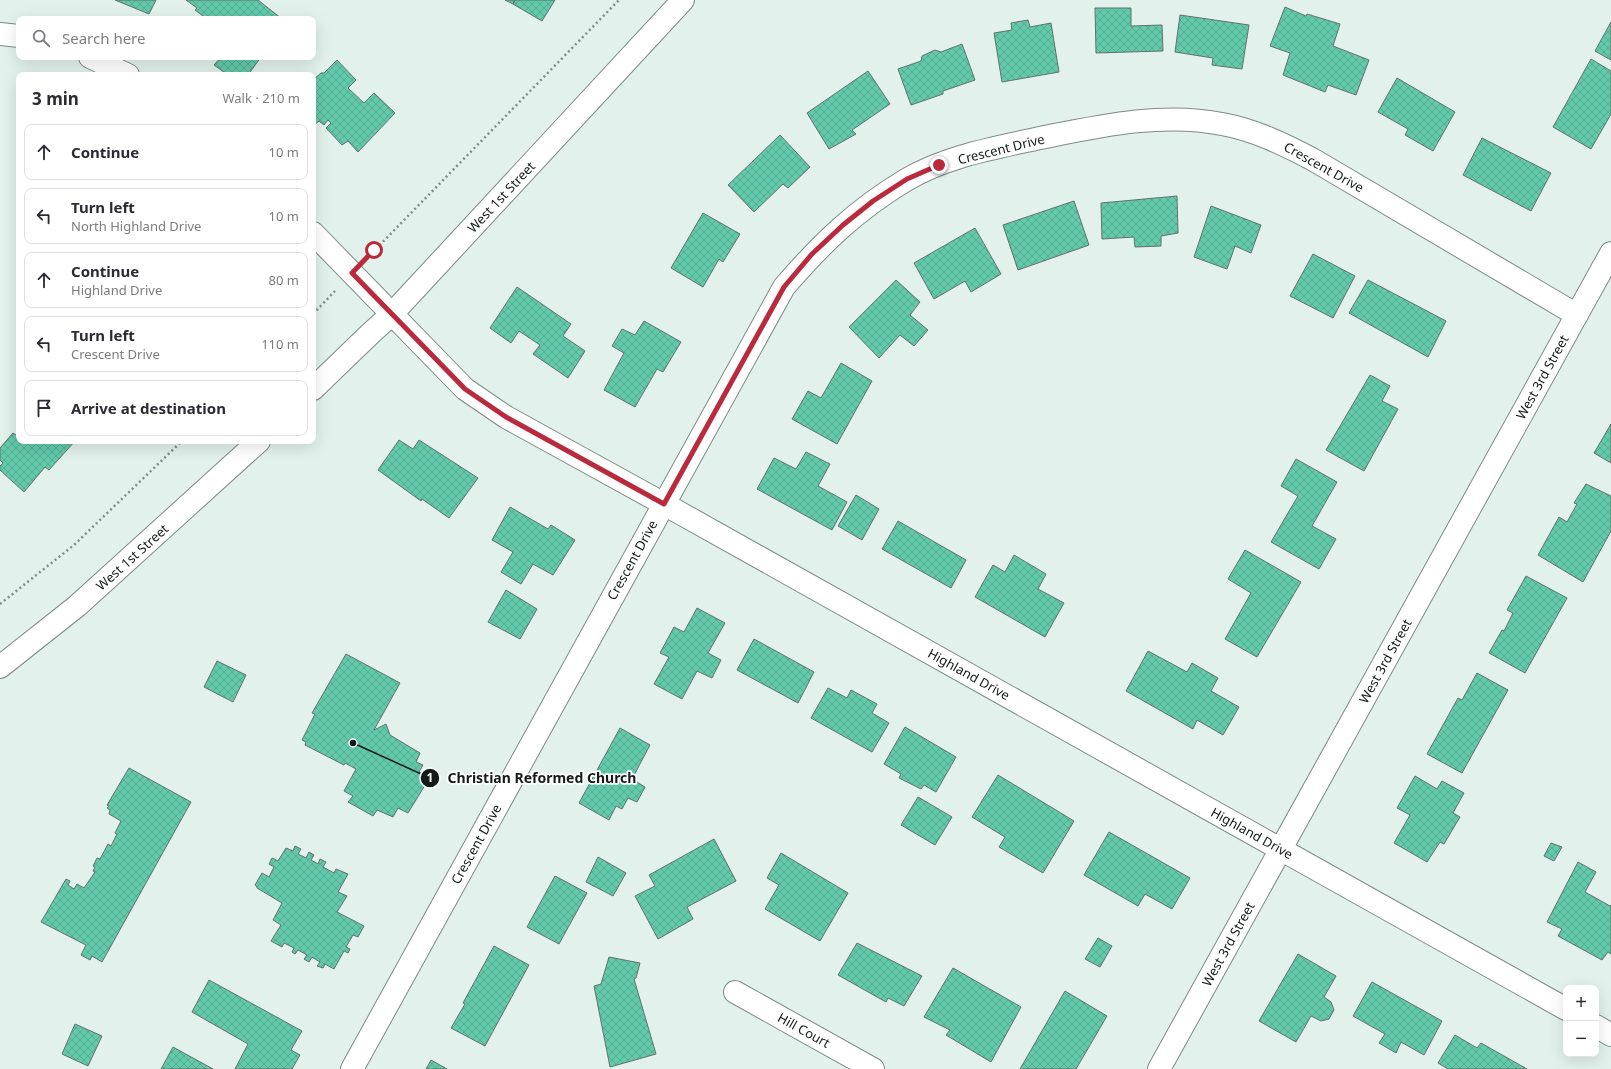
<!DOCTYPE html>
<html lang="en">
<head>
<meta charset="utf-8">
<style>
  body { margin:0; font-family:"Noto Sans",sans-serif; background:#f7f7f7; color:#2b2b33 }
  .controls { position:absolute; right:12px; bottom:12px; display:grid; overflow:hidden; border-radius:8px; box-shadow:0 4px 16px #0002 }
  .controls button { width:36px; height:36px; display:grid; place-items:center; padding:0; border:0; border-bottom:1px solid #e1e1e2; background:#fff; color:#2b2b33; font:20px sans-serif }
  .stop { position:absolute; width:12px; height:12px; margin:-9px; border:3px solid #bb2a3c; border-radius:50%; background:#fff }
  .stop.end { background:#bb2a3c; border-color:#fff; box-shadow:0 1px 4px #0008 }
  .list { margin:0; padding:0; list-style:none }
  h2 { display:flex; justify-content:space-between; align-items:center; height:52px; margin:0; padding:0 16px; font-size:17px }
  h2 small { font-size:13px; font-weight:400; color:#7c7c81 }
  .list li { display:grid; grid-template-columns:26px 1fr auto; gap:12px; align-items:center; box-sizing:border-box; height:56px; margin:0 8px 8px; padding:0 8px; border:1px solid #e1e1e2; border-radius:8px }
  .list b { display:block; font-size:15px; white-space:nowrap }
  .list p { margin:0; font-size:13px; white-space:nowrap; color:#7c7c81 }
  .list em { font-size:13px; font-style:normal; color:#7c7c81 }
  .icon { flex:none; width:22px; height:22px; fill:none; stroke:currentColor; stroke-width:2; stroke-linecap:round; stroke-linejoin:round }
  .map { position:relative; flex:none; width:1611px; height:1069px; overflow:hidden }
  .search { position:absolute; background:#fff; box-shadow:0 4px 16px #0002; left:16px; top:16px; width:300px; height:44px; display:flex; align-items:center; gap:10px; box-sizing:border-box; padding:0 14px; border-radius:8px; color:#7c7c81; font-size:15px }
  .panel { position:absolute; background:#fff; box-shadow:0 4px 16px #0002; left:16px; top:72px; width:300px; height:372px; border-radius:8px }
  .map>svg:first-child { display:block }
  .building { fill:url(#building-cross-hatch); stroke:#63706b }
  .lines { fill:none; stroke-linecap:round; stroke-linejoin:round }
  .street-casing { stroke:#7d8b85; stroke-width:24 }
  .primary-casing { stroke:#7d8b85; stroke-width:24 }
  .path { stroke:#818c87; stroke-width:2.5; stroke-dasharray:2 3; stroke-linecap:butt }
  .street { stroke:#fff; stroke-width:22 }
  .primary { stroke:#fff; stroke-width:22 }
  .route { stroke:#bb2a3c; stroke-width:5 }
  .labels { text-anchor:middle; stroke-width:3.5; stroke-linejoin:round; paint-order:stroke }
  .street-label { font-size:13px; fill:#141a18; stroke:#fff }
  .leader { fill:none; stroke:#141a18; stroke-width:1.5 }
  .callout-dot { fill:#141a18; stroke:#fff; stroke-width:1.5 }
  .mark-label { font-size:12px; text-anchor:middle; font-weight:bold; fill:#fff }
  .callout-label { font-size:14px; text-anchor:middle; font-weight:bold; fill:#141a18; stroke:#fff; stroke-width:3.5; stroke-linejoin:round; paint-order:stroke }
</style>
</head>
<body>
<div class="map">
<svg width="1611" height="1069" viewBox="0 0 1611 1069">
  <defs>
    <pattern id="building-cross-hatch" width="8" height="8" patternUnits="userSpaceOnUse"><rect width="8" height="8" fill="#62caaa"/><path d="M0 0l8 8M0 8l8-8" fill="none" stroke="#54ad92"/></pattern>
  </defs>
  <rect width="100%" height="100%" fill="#e2f1eb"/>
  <path class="building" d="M115 0H156L149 14Z
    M186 0H258L282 19H207L195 10 197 8Z
    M505 0H515L513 4Z
    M515 0H555L542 21 513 4Z
    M1285 7 1306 16 1307 14 1340 24 1333 46 1369 60 1356 95 1328 85 1325 92 1283 75 1290 53 1270 46Z
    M1095 8H1131V26L1162 25 1163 51 1096 53Z
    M1180 15 1249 25 1242 69 1212 65 1213 58 1175 52Z
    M1028 20 1030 27 1051 23 1059 72 1002 82 994 33 1012 30 1011 23Z
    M1611 22V60L1595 51Z
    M962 44 975 80 943 91V94L911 105 898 69 921 61 922 56 935 50 941 52Z
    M221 57H261L248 75H228L214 65Z
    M1591 59 1611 71V114L1591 149 1553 127Z
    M337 60 356 80 348 88 364 103 374 93 395 113 358 152 348 141 342 145 326 128 331 123 328 120 324 125 319 121 313 126 314 79 321 73H324Z
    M868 71 890 104 852 130 856 134 829 149 807 113Z
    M1397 78 1455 112 1433 151 1405 135 1408 129 1378 112Z
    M780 135 810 167 788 188 783 184 754 212 728 185Z
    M1482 138 1551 173 1531 211 1463 175Z
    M1177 196 1178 233 1161 236V246L1135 247 1134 237 1102 239 1101 203Z
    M1074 201 1089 245 1018 270 1003 225Z
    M1211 206 1261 225 1251 253 1235 246 1227 269 1194 257Z
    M703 213 740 234 723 262 719 259 703 287 671 268Z
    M975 228 1001 274 971 292 965 281 934 299 914 263Z
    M1313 254 1355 276 1333 318 1290 296Z
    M896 280 920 302 910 315 928 330 914 346 900 335 879 358 849 327Z
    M1368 280 1446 321 1428 357 1349 313Z
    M517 287 571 324 563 336 585 351 568 378 533 354 540 345 519 331 511 343 490 328Z
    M644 321 681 342 663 372 657 369 635 407 604 390 624 353 612 346 622 329 635 335Z
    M841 363 872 381 837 444 792 419 808 391 821 398Z
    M1370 375 1390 386 1382 401 1398 409 1364 471 1326 450Z
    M1611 424V463L1594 453Z
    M13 433 19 437V441H75L49 470 45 467 24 492 0 470V466L3 463 0 460V448Z
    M399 440 413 449 419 440 478 478 449 518 422 499 421 501 378 470Z
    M806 452 830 464 818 486 847 502 832 530 757 489 774 458 796 469Z
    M1296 459 1337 482 1312 526 1336 539 1319 569 1271 542 1298 496 1281 486Z
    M1586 484 1611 496V531L1583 582 1538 555 1559 517 1567 522 1577 504 1574 503Z
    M856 495 879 509 862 540 838 526Z
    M510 507 548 529 551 525 575 540 553 575 533 564 521 584 501 572 513 552 492 540Z
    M898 521 966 560 951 588 882 549Z
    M1245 550 1301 582 1257 657 1225 639 1251 593 1228 579Z
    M1014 555 1046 574 1038 589 1064 603 1045 637 975 597 993 565 1005 572Z
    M1526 576 1567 598 1525 673 1489 653 1502 630 1504 631 1513 613 1507 610Z
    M506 590 537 609 520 639 488 622Z
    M697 608 725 623 708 653 721 660 712 678 697 671 682 699 654 684 669 657 660 653 674 627 684 632Z
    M754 639 814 672 798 703 737 670Z
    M1148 651 1187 672 1192 663 1218 678 1211 691 1239 707 1223 735 1197 720 1193 729 1126 691Z
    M346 654 400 683 374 730 386 724 390 735 420 753 416 762 423 765 419 772 430 777 408 813 398 808 393 817 377 810 373 816 348 802 353 796 344 791 356 769 345 763 344 765 305 745 306 742 302 740 315 714 312 713Z
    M217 661 246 675 233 702 204 687Z
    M1477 673 1508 690 1462 773 1427 754 1458 698 1462 700Z
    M828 688 847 698 851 690 877 704 872 713 889 723 872 752 811 718Z
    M905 727 956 757 936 792 924 785 921 789 899 778 901 774 884 764Z
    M620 728 650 745 632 779 645 787 637 802 628 798 622 809 616 806 609 820 579 803Z
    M129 768 191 802 102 962 92 956 90 960 81 955 86 945 41 922 66 879 70 881 68 885 74 889 77 884 84 888 95 872 93 871 95 867 93 866 97 858 100 859 108 844 111 846 117 834 115 833 121 821 109 814 110 810 107 808 109 806 107 805Z
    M998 775 1074 821 1043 873 999 847 1005 837 972 817Z
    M1415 776 1437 789 1442 781 1464 793 1453 813 1460 817 1444 844 1440 842 1427 862 1394 843 1410 815 1397 808Z
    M918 797 952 817 935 845 901 825Z
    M1109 832 1190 878 1172 909 1145 894 1138 906 1084 875Z
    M714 839 736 881 687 907 693 919 658 939 635 896 655 886 649 875Z
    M1551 843 1562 847 1554 861 1544 856Z
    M295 846 301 849 298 854 306 858 309 852 314 855 311 860 318 864 320 859 326 862 323 867 334 873 336 869 348 874 338 892 347 896 337 912 364 926 358 937 353 935 346 947 350 949 348 953 344 951 334 969 325 964 323 968 317 966 320 962 312 957 309 962 304 959 307 955 298 950 295 954 292 952 294 948 284 943 282 947 271 941 281 925 273 920 282 903 257 888V887L255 885 262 873 269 877 274 867 269 864 272 858 278 861 286 848 293 851Z
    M781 853 848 893 820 941 765 909 779 885 767 878Z
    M598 857 626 873 613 896 586 882Z
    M1578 862 1596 872 1585 892 1610 906 1611 905V954L1608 952 1602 960 1558 936 1562 929 1547 922Z
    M555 876 587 893 559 944 527 927Z
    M1098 938 1112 946 1100 967 1085 959Z
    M857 943 922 976 904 1006 888 998 886 1002 838 975Z
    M494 946 529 965 485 1046 451 1028 465 1004 463 1003Z
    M1298 954 1336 976 1324 997 1331 1002 1334 1010 1329 1019 1321 1021 1311 1016 1296 1042 1259 1021Z
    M609 957 640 963 636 978 634 979 656 1054 610 1067 594 986 601 984Z
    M953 968 1021 1007 991 1062 946 1035 950 1030 924 1017Z
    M209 980 302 1031 291 1050 300 1055 292 1069H235L248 1044 192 1012Z
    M1372 982 1442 1021 1424 1055 1401 1042 1396 1053 1379 1043 1385 1034 1353 1016Z
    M1065 991 1107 1016 1076 1069H1020Z
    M75 1024 102 1036 88 1066 62 1054Z
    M1455 1035 1477 1048 1481 1043 1527 1069H1448L1438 1063Z
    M173 1047 213 1069H161Z
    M431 1060 447 1069H426Z"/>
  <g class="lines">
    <defs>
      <path id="street" d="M0 34 19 36
        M90 57 128 75
        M313 233 465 389 506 417 664 504 1566 1009
        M735 992 873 1069
        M1596 1026 1611 1035
        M352 1069 784 287C821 244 856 210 906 180 946 156 995 148 1040 138 1100 126 1162 112 1222 124 1255 130 1283 144 1312 159L1577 315
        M1159 1069 1611 253"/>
      <path id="primary" d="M313 389 371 333 391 315 683 0
        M0 667 77 606 259 441"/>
    </defs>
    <use href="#street" class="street-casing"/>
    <use href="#primary" class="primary-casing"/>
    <path class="path" d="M369 256 619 0
      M313 314 335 291
      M0 604 74 545 182 441"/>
    <use href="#street" class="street"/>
    <use href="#primary" class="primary"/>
  </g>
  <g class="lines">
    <path class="route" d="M374 250 352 273 465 389 506 417 664 504 784 287 812 254 843 225 873 201 907 179 939 165"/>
  </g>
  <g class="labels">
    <g class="street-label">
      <text transform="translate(1001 149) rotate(-14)" y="5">Crescent Drive</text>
      <text transform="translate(1324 167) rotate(29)" y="5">Crescent Drive</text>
      <text transform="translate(501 197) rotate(-47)" y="5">West 1st Street</text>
      <text transform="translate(1542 377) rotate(-61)" y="5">West 3rd Street</text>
      <text transform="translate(132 557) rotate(-42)" y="5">West 1st Street</text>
      <text transform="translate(632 560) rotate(-61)" y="5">Crescent Drive</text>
      <text transform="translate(1385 661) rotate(-61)" y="5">West 3rd Street</text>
      <text transform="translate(969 674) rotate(29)" y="5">Highland Drive</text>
      <text transform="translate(1252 833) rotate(29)" y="5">Highland Drive</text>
      <text transform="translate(476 844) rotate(-61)" y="5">Crescent Drive</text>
      <text transform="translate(1228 944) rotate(-61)" y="5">West 3rd Street</text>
      <text transform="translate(804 1030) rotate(29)" y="5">Hill Court</text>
    </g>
  </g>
  <path class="leader" d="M353 743L430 778"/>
  <g class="callout-dot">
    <circle cx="353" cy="743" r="4"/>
    <circle cx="430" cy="778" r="10"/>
  </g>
  <g class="mark-label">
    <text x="430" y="782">1</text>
  </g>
  <g class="callout-label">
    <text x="542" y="783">Christian Reformed Church</text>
  </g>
</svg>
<div class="controls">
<button>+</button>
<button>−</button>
</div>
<div class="stop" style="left:374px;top:250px"></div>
<div class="stop end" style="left:939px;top:165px"></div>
<div class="search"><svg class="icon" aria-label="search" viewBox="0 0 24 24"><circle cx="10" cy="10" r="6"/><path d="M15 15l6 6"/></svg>Search here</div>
<section class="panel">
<h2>3 min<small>Walk · 210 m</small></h2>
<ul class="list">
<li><svg class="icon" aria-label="ahead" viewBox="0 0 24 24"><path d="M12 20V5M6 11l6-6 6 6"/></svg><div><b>Continue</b></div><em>10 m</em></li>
<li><svg class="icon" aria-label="left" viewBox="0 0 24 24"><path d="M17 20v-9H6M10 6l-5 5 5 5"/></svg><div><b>Turn left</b><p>North Highland Drive</p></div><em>10 m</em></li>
<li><svg class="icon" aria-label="ahead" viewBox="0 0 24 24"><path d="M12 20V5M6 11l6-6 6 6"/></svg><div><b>Continue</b><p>Highland Drive</p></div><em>80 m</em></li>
<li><svg class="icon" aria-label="left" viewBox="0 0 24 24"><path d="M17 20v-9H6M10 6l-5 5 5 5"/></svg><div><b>Turn left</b><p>Crescent Drive</p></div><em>110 m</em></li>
<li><svg class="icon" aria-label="arrive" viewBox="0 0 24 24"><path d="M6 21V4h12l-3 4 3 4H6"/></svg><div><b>Arrive at destination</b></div></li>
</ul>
</section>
</div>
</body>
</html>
